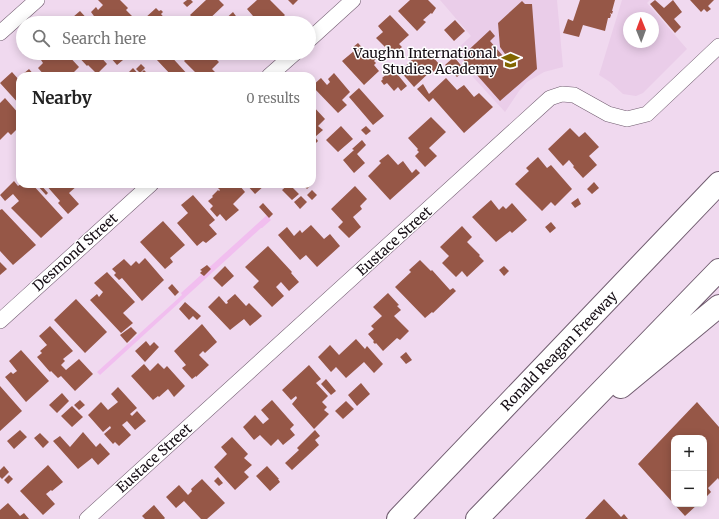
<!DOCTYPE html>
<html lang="en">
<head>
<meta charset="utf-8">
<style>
  body { margin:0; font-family:Merriweather,serif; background:#f2f2f2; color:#222 }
  .controls { position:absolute; right:12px; bottom:12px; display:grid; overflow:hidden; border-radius:8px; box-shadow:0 2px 10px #0003 }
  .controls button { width:36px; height:36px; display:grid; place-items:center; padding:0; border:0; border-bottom:1px solid #e0e0e0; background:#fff; color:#222; font:20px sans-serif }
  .compass { position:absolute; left:623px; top:12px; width:36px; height:36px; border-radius:50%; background:#fff; box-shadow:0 2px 10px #0003; rotate:359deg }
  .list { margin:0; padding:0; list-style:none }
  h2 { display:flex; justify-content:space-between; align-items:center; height:52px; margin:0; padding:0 16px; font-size:17px }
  h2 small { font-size:13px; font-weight:400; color:#767676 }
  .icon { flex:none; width:22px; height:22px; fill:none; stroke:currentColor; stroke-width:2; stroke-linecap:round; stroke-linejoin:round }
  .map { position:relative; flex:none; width:719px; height:519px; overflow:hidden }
  .search { position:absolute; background:#fff; box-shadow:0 2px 10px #0003; left:16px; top:16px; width:300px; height:44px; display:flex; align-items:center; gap:10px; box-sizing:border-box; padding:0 14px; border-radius:22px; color:#767676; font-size:15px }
  .panel { position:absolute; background:#fff; box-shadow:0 2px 10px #0003; left:16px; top:72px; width:300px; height:116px; border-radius:12px }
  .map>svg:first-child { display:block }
  .built { fill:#eacde9; fill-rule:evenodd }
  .green { fill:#f1beef }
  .building { fill:#965747 }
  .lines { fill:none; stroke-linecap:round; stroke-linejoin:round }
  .street-casing { stroke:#715d70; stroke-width:16 }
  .highway-casing { stroke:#715d70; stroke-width:24 }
  .street { stroke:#fff; stroke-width:15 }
  .highway { stroke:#fff; stroke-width:22 }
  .labels { text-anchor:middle; stroke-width:3; stroke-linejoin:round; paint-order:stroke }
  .poi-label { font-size:14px; fill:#150d14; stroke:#fff; text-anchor:end }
  .street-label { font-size:14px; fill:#150d14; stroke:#fff }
</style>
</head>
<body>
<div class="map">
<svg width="719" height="519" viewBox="0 0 719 519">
  <rect width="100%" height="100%" fill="#f0d9ef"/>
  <path class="built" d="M440 0H557L563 67 544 72 527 82 519 91 505 112 452 54 471 36Z
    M622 0H650L647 3 687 49 643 93 636 96 623 94 610 82 599 75ZM629 18H653V42H629Z"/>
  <path class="green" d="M267 215 271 220 262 228H261L100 375 97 372 182 295 181 293Z"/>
  <path class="building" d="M98 0H120L128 8 126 10 133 17 126 23H99L91 12 96 7 98 10 103 5Z
    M187 0H191L193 2 187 7 183 3Z
    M206 0H219L224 5 205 23H198L190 15Z
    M257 0H270L285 15 277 23 273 20 271 22 268 19 263 23H259L247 9Z
    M288 0H298L293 5Z
    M410 0H428L436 8 432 14 431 13 423 20 426 22 417 31 398 11Z
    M580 0H615L612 11H613L612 14 610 13 611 15 610 18H608L605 31 583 25 579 37 563 33 568 19 573 21Z
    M655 0 664 8 673 0 682 12 674 19 681 27 675 33 650 4Z
    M690 0H714L708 6 711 9 707 12 704 9 701 12Z
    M522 1 525 4H532L537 69 500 101 461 57 490 30 495 36 490 41 503 56 505 54 500 47 498 23Z
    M156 8 159 11 161 10 163 12 161 14 169 23H148L144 19Z
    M80 11 91 23H66Z
    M233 12 241 23H223L222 22Z
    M390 15 409 35 399 44 402 47 393 55 376 38 383 32 378 26Z
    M187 17 192 23H180Z
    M455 20 465 31 454 41 444 30Z
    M358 43 367 53 368 52 376 59 374 61 376 63 374 65 379 71 364 85 342 61 354 51 352 48Z
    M425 48 439 64H438L439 66 433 72 432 70 414 87 400 71Z
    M46 53H66L79 67 70 76H45L38 68 43 63 41 60 47 55Z
    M75 53H101L99 55 107 64 97 74 88 65 87 66Z
    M115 53H117L123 60 117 65 110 57Z
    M162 53H168L189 76H172L156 59Z
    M173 53H192L183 60 180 57 178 59Z
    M198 53H212L215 56 214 57 219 62 212 69 219 76H199L184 61 188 57 191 60Z
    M236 53H245L240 57Z
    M454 57 465 70 457 77 445 65Z
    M141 64 145 68 140 73 136 69Z
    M133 68 140 76H133L129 72Z
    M29 69 35 76H25L23 74Z
    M393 69 407 86 401 91 398 87 394 91 387 83 384 85 381 81 383 79 382 78Z
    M144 70 149 75 148 76H143L140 74Z
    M12 72 20 81V105L0 83Z
    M334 73 350 92 342 100 347 105 338 113 312 86 321 78 327 85 330 82 328 79Z
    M446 78 457 90 464 85 474 97 479 93 493 107 464 133 433 98 429 102 417 89 423 84 429 94Z
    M359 88 384 116 373 125 349 97Z
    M5 98 20 115V132L17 129 11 135 8 132 0 140V103Z
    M312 105 325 119 318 126 323 130 315 137 318 141 314 145 312 143Z
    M431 117 446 132 429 148 437 156 425 167 415 156 419 152 417 150 418 149 408 138Z
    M341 126 353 139 338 152 326 140Z
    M366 126 371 131 366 135 361 130Z
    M570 128 579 137 585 132 599 147 589 156 597 165 583 178 573 167 574 166 569 160 563 166 548 149Z
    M362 140 366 145 357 154 365 163 354 173 343 160 354 150 352 149Z
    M388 154 398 165 403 161 412 173 416 169 420 173 390 200 368 176 381 163 379 161Z
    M538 157 547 168 551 165 572 189 555 206 551 202 542 211 515 184 529 171 526 168Z
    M14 181 18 186 21 184H32L63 218 41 238 11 208 19 201 13 194 5 201 0 195Z
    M594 182 599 188 592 194 587 189Z
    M36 184H40L48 193 46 195Z
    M45 184H78V185L69 193 79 204 68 214 58 203 60 201Z
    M214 184H234L238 188 240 186 245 192 233 204 239 210 226 221 220 214 217 217 210 209 213 206 208 201 213 197 212 196 218 190 219 191 220 190Z
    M246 184H266L255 194Z
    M289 184 299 194 292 200 282 190Z
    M304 184H312L307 189 303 185Z
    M355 186 367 199 360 206 362 209 353 217 361 227 349 238 338 227 343 222 331 209Z
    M312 190 317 195 312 200 307 195Z
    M193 195 215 220 209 225 217 234 206 243 203 241 197 246 177 223 188 213 181 205Z
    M301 196 307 202 300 209 294 202Z
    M578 198 581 204 575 208 571 203Z
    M491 200 499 210 503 206 506 209 512 203 527 220 512 233 510 231 496 242 472 217Z
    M263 203 273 214 269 218 259 207Z
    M2 209 36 245 13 265 0 251V210Z
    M163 221 185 245 170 258 173 262 165 269 140 242Z
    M551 222 556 228 550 233 545 227Z
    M311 225 324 239 330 234 340 246 317 267 306 255 300 260 278 235 287 227 294 236 300 230 302 233Z
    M462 226 472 237 467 242 480 255 479 256 484 261 467 277 462 271 456 277 442 263 449 256 440 247Z
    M268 246 292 272 291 273 299 282 289 291 281 282 276 287 284 296 272 307 253 287 259 281 245 267Z
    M145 258 164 280 142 301 122 278 119 280 114 275 116 273 112 269 124 259 131 266 136 261 139 264Z
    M420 260 431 271 432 270 450 290 453 288 456 291 433 313 432 312 425 318 395 287 411 272 409 270Z
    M0 262 7 269 0 275Z
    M207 265 211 269 204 276 200 273 202 271 200 270Z
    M225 266 234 276 222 287 213 278Z
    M504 266 509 271 504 276 499 270Z
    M107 272 135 302 123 313 133 323 121 333 90 300 97 294 99 297 103 292 94 283Z
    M172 284 179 292 175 296 168 288Z
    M388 293 399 305 397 306 401 310 394 316 409 331 400 340 397 338 383 351 376 343 375 344 373 342 374 341 368 334 374 329 371 326 382 316 373 307Z
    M235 294 246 306 249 303 262 316 250 326 244 319 230 330 208 307 219 296 226 304 228 303 227 301Z
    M76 299 107 332 85 353 54 320Z
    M185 302 201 316 197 320 193 316 189 320 179 309Z
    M202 324 217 342 205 353 203 351 199 355 209 365 196 377V376L192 379 182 368 186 365 174 351Z
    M50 326 73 351 63 359 65 361 61 365 66 370 79 359 93 374 75 391 61 376 58 378 51 371 50 372 37 357 42 353 40 351 47 345 39 336Z
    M131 327 137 333 127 343 120 335Z
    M356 339 365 349 367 346 383 364 374 373 364 362 346 378 336 367 331 372 318 357 330 345 339 355Z
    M146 341 150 346 154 342 159 347 145 362 135 351Z
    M21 350 49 381 26 402 5 377 11 372 13 374 17 371 9 361Z
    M406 352 412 360 406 364 400 357Z
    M158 363 164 369 167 366 185 386 174 397 168 389 159 397 158 396 153 400 131 376 144 364 150 371Z
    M309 365 321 379 316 383 328 396 322 402 327 407 324 410 329 414 314 429 292 404 297 398 296 396 291 400 282 390Z
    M326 379 336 391 331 395 321 384Z
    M361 383 370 394 357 406 348 395Z
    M0 386 22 411 0 431Z
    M118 387 137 408 130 414 132 416 137 411 146 421 135 430 127 421 122 425 131 435 119 446 115 442 113 444 104 434 111 428 110 426 103 432 88 415 101 402 108 410 118 402 111 394Z
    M62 393 69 401 57 413 49 405Z
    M80 400 85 405 79 410 74 405Z
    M272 400 294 425 290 429 295 435 283 445 278 439 271 446 260 435 254 440 243 427 255 415 263 424 269 419 261 410Z
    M346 401 354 409 343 419 335 411Z
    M697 402 719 427V480L718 478 708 488 711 492 704 499V438H674V504L638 464Z
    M72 406 83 417 72 427 61 416Z
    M20 430 27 437 14 449 7 441Z
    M315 430 320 436 315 440 319 445 292 470 285 463 299 450 297 448Z
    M83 432 96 447 100 443 110 454 98 465 92 458 78 469 53 441 60 436 70 447Z
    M40 433 49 442 43 448 34 438Z
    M232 437 248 454 244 458 252 465 244 472 249 477 235 490 214 467 227 454 221 447Z
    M48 465 63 482 52 491 51 490 46 494 55 504 43 515 20 491Z
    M4 466 9 472 2 479 0 477V470Z
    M267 466 279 479H278L280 482 270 491 256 476Z
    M9 475 13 479 8 484 4 480Z
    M218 477 223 483 219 486 214 481Z
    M202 479 225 503 207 519H201L184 501 176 508 166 497 179 485 188 495 192 491 191 489Z
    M604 499 621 517 624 514 628 519H585Z
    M8 503 20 516 24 513 29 519H0V510Z
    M674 504H698L685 516Z
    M154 505 165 518 164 519H145L142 516Z"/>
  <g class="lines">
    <defs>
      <path id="street" d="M0 33 37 0
        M309 40 353 0
        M269 76 295 53
        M0 321 151 184
        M87 519 550 98 562 94 574 95 608 114 627 119 647 114 719 46"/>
      <path id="highway" d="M621 387 719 306
        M398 519 719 183
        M477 519 719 270"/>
    </defs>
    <use href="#street" class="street-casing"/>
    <use href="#highway" class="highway-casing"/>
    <use href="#street" class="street"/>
    <use href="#highway" class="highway"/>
  </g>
  <defs>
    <symbol id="school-bare" viewBox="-9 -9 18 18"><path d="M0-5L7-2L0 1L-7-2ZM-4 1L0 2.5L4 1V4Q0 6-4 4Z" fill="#816600" stroke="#fff" stroke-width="2.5" paint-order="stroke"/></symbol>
  </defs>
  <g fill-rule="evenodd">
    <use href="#school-bare" x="498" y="48" width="25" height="25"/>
  </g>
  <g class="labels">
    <g class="poi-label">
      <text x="497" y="58">Vaughn International<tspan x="497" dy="16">Studies Academy</tspan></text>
    </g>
    <g class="street-label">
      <text transform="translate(394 241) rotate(-42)" y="5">Eustace Street</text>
      <text transform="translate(75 252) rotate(-42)" y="5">Desmond Street</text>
      <text transform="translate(559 351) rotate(-46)" y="5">Ronald Reagan Freeway</text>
      <text transform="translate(154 458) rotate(-42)" y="5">Eustace Street</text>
    </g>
  </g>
</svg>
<div class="controls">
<button>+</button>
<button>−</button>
</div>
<svg class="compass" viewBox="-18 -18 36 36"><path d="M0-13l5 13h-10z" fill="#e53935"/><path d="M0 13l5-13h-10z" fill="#767676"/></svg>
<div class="search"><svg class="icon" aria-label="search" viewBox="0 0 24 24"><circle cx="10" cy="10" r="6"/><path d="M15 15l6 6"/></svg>Search here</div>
<section class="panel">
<h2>Nearby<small>0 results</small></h2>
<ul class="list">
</ul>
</section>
</div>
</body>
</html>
